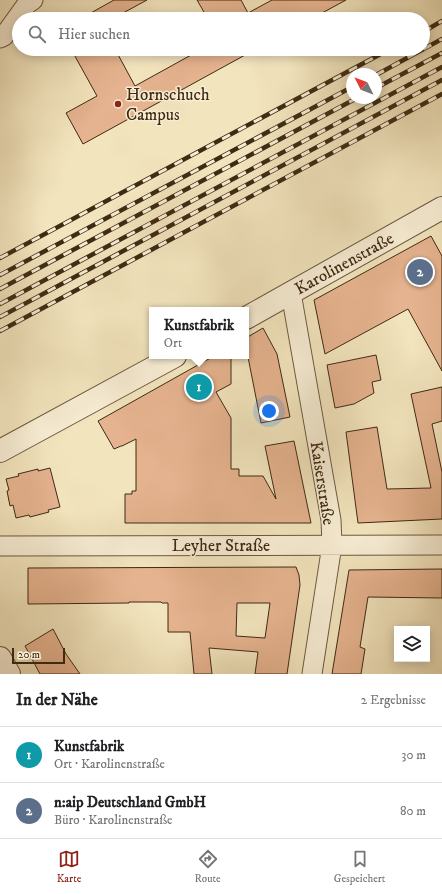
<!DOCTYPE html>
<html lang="de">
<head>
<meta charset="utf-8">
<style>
  body { margin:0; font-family:"IM FELL DW Pica",serif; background:#f6f6f6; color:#202124 }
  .controls { position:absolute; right:12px; bottom:12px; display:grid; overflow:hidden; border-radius:0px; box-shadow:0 2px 10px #0003 }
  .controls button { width:36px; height:36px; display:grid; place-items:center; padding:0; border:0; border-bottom:1px solid #e0e0e0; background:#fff; color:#202124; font:20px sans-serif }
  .compass { position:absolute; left:346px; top:68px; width:36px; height:36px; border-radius:50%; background:#fff; box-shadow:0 2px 10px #0003; rotate:312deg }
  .scale { position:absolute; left:12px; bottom:10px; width:53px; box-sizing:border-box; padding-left:4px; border:2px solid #3f2a13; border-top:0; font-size:11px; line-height:14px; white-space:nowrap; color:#3f2a13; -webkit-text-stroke:3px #f7edd4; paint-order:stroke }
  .you { position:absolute; left:269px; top:411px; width:14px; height:14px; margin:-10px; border:3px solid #fff; border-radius:50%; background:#1a73e8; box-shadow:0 0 0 6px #1a73e833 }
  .badge { display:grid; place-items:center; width:26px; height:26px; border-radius:50%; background:#8f2418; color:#fff; font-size:13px; font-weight:700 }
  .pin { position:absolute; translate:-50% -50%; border:2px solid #fff; box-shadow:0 1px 4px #0006 }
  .popup { position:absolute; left:149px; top:307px; width:100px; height:52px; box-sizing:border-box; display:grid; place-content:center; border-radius:0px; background:#fff; filter:drop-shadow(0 1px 3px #0005); font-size:13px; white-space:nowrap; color:#757577 }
  .popup b { font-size:15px; color:#202124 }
  .popup::after { content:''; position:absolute; left:50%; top:100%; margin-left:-8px; border:8px solid transparent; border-top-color:#fff }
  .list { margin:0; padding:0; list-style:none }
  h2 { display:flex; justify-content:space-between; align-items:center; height:52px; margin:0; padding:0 16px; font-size:17px }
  h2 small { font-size:13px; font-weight:400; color:#757577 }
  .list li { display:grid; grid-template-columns:26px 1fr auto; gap:12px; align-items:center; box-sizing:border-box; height:56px; padding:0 16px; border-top:1px solid #e0e0e0 }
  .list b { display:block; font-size:15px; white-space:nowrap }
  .list p { margin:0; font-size:13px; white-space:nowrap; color:#757577 }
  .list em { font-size:13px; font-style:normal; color:#757577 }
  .icon { flex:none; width:22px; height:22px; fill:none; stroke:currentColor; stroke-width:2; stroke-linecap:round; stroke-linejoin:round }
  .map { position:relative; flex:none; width:442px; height:674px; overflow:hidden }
  .search { position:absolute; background:#fff; box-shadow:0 2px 10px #0003; left:12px; right:12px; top:12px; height:44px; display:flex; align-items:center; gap:10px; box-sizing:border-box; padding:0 14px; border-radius:22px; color:#757577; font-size:15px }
  .sheet { height:164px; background:#fff }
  nav { display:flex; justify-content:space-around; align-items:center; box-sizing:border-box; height:56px; border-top:1px solid #e0e0e0; background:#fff; font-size:11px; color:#757577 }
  nav a { display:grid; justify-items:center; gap:2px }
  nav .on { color:#8f2418 }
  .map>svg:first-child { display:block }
  .building { fill:#e5b38f; stroke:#3f2a13; fill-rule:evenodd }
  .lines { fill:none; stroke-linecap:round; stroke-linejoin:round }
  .minor-casing { stroke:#6c583e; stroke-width:21 }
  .tertiary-casing { stroke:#6c583e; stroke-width:24 }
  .minor { stroke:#f7edd4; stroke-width:19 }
  .tertiary { stroke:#f7edd4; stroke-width:22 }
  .rail-casing { stroke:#3f2a13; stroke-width:4.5 }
  .rail { stroke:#f7edd4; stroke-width:3; stroke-dasharray:9; stroke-linecap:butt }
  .poi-dot { fill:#8f2418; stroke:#f7edd4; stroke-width:1.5 }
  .labels { text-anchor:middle; stroke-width:3; stroke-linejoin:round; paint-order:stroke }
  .poi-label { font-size:17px; fill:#3f2a13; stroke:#f7edd4; text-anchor:start }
  .street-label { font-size:17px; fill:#3f2a13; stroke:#f7edd4 }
</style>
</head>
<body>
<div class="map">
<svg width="442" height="674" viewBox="0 0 442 674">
  <rect width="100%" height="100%" fill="#f2e4bd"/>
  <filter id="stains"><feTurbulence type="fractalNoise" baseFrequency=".005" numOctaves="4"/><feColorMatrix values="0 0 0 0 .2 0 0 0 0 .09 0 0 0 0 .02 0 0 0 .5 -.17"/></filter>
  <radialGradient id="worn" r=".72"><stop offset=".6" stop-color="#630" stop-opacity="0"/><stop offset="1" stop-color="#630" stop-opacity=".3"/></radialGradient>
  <path class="building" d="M114 0H147L112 19H80Z
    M197 0H241L248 13 272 0H346L311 19H208Z
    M71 49H115L135 86 202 49H256L83 144 66 113 97 96Z
    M431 236 442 256V371L408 309 325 354 314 300Z
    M263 328 277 354 290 417 261 423 246 347V338Z
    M376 355 381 380 372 382 374 393 354 404 335 408 327 365Z
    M214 356H231V384L216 392 231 418V469H239V476H263L276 499 265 446 294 441 311 523H125V494H132V491H136V439L122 446H121L114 449 98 421Z
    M442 387V421L432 424 442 472V519L358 523 346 432 377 427 387 489 431 488 411 394Z
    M50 468 60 507 48 510 49 512 30 517 29 515 16 518 13 505 10 506 7 491 9 490 6 479 19 476 18 474 38 469V471Z
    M296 567 299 575 300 585 287 674H255L258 652 209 648 212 674H194L190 632H168V603H162L161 602H129V603L28 604V568ZM237 603H270L265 638 236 636Z
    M442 569V598L368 597 360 647 365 649 361 674H332L349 570Z
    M53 629 66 654 80 674H40L25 646Z"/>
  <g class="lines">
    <defs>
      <path id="minor" d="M0 38 4 36 27 4 33 0
        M291 293 331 520 332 545 312 674
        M0 546 442 545"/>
      <path id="tertiary" d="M246 318 442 208
        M0 451 175 356
        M0 658 9 674"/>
    </defs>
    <use href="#minor" class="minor-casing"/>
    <use href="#tertiary" class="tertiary-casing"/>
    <use href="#minor" class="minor"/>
    <use href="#tertiary" class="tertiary"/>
    <defs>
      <path id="rail" d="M423 32 442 21
        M376 75 442 39
        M376 88 442 53
        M0 258 390 49
        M0 275 352 87
        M0 289 357 98
        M0 304 442 67
        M0 317 442 80
        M0 331 442 94"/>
    </defs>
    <use href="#rail" class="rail-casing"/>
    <use href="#rail" class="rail"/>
  </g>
  <circle class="poi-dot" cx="118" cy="104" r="4"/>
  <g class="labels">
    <g class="poi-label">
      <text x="126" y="100">Hornschuch<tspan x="126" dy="20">Campus</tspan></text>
    </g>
    <g class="street-label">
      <text transform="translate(344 263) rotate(-29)" y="6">Karolinenstraße</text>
      <text transform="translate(323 483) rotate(81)" y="6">Kaiserstraße</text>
      <text x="221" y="551">Leyher Straße</text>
    </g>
  </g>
  <rect width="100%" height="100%" filter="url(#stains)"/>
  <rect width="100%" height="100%" fill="url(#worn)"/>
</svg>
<div class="controls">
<button><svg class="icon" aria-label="layers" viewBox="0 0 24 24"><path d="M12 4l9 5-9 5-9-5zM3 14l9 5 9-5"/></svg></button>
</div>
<svg class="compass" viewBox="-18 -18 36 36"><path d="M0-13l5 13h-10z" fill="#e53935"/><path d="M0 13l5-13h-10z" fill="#757577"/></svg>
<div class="scale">20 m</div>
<div class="you"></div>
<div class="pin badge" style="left:199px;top:387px;background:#0f9aa8">1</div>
<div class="popup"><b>Kunstfabrik</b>Ort</div>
<div class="pin badge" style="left:420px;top:272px;background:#5c6f8a">2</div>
<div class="search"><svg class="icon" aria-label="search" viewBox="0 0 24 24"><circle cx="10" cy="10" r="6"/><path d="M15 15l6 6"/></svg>Hier suchen</div>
</div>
<section class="sheet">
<h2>In der Nähe<small>2 Ergebnisse</small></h2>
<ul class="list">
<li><span class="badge" style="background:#0f9aa8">1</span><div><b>Kunstfabrik</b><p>Ort · Karolinenstraße</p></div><em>30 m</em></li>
<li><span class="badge" style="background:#5c6f8a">2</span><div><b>n:aip Deutschland GmbH</b><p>Büro · Karolinenstraße</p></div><em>80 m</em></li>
</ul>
</section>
<nav>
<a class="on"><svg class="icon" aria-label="map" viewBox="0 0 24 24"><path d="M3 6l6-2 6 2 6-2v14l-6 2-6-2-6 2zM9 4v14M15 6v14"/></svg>Karte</a>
<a><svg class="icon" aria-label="directions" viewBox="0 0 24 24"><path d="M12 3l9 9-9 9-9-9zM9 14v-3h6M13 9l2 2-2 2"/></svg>Route</a>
<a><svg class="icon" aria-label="saved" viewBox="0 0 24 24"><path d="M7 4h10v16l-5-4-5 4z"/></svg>Gespeichert</a>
</nav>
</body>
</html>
